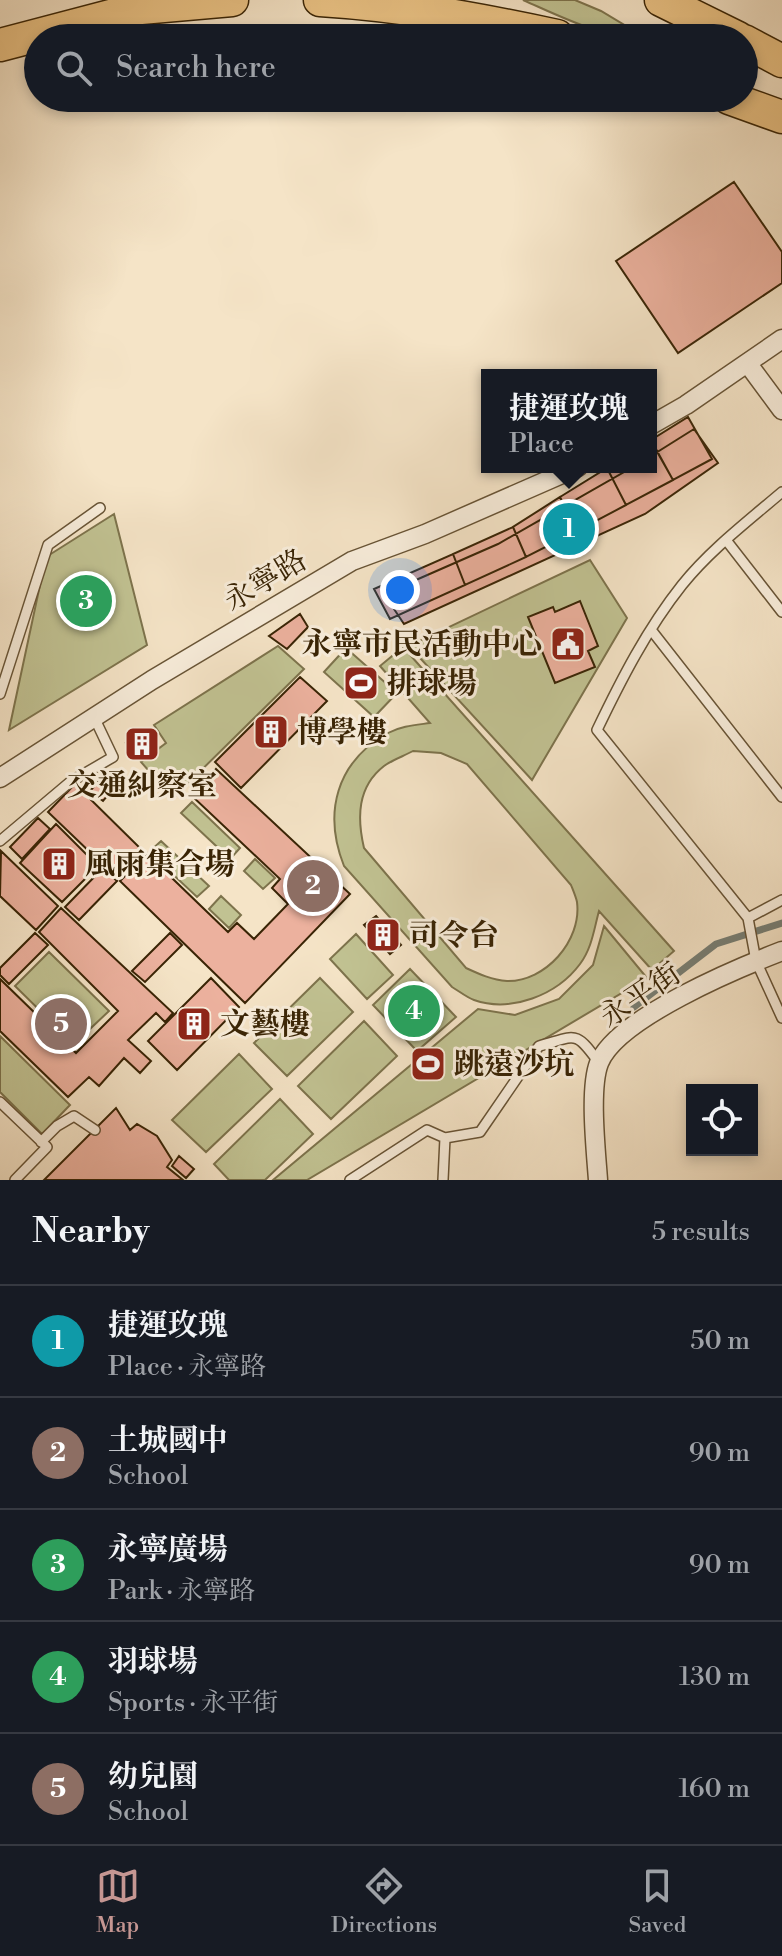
<!DOCTYPE html>
<html lang="en">
<head>
<meta charset="utf-8">
<style>
  body { margin:0; font-family:"Libre Bodoni","Noto Serif TC",serif; background:#242831; color:#f1f3f6 }
  .controls { position:absolute; right:24px; bottom:24px; display:grid; overflow:hidden; border-radius:0px; box-shadow:0 4px 12px #0003 }
  .controls button { width:72px; height:72px; display:grid; place-items:center; padding:0; border:0; border-bottom:2px solid #363941; background:#171b24; color:#f1f3f6; font:40px sans-serif }
  .you { position:absolute; left:400px; top:590px; width:28px; height:28px; margin:-20px; border:6px solid #fff; border-radius:50%; background:#1a73e8; box-shadow:0 0 0 12px #1a73e833 }
  .badge { display:grid; place-items:center; width:52px; height:52px; border-radius:50%; background:#c59692; color:#fff; font-size:26px; font-weight:700 }
  .pin { position:absolute; translate:-50% -50%; border:4px solid #fff; box-shadow:0 2px 8px #0006 }
  .popup { position:absolute; left:481px; top:369px; width:176px; height:104px; box-sizing:border-box; display:grid; place-content:center; border-radius:0px; background:#171b24; filter:drop-shadow(0 2px 6px #0005); font-size:26px; white-space:nowrap; color:#9ea1a6 }
  .popup b { font-size:30px; color:#f1f3f6 }
  .popup::after { content:''; position:absolute; left:50%; top:100%; margin-left:-16px; border:16px solid transparent; border-top-color:#171b24 }
  .list { margin:0; padding:0; list-style:none }
  h2 { display:flex; justify-content:space-between; align-items:center; height:104px; margin:0; padding:0 32px; font-size:34px }
  h2 small { font-size:26px; font-weight:400; color:#9ea1a6 }
  .list li { display:grid; grid-template-columns:52px 1fr auto; gap:24px; align-items:center; box-sizing:border-box; height:112px; padding:0 32px; border-top:2px solid #363941 }
  .list b { display:block; font-size:30px; white-space:nowrap }
  .list p { margin:0; font-size:26px; white-space:nowrap; color:#9ea1a6 }
  .list em { font-size:26px; font-style:normal; color:#9ea1a6 }
  .icon { flex:none; width:44px; height:44px; fill:none; stroke:currentColor; stroke-width:2; stroke-linecap:round; stroke-linejoin:round }
  .map { position:relative; flex:none; width:782px; height:1180px; overflow:hidden }
  .search { position:absolute; background:#171b24; box-shadow:0 4px 12px #0003; left:24px; right:24px; top:24px; height:88px; display:flex; align-items:center; gap:20px; box-sizing:border-box; padding:0 28px; border-radius:44px; color:#9ea1a6; font-size:30px }
  .sheet { height:664px; background:#171b24 }
  nav { display:flex; justify-content:space-around; align-items:center; box-sizing:border-box; height:112px; border-top:2px solid #363941; background:#171b24; font-size:22px; color:#9ea1a6 }
  nav a { display:grid; justify-items:center; gap:4px }
  nav .on { color:#c59692 }
  .map>svg:first-child { display:block }
  .green { fill:#c1c292; stroke:#7d734c; stroke-width:2; fill-rule:evenodd }
  .lines { fill:none; stroke-linecap:round; stroke-linejoin:round }
  .stream { stroke:#777f75; stroke-width:7 }
  .building { fill:#ecb19e; stroke:#392405; stroke-width:2 }
  .lane-casing { stroke:#685436; stroke-width:12 }
  .street-casing { stroke:#685436; stroke-width:21 }
  .highway-casing { stroke:#392405; stroke-width:35 }
  .lane { stroke:#f8eddb; stroke-width:9 }
  .street { stroke:#f8eddb; stroke-width:18 }
  .highway { stroke:#eac284; stroke-width:32 }
  .labels { text-anchor:middle; stroke-width:6; stroke-linejoin:round; paint-order:stroke }
  .street-label { font-size:30px; fill:#392405; stroke:#f8eddb }
  .poi-label { font-size:30px; font-weight:bold; fill:#392405; stroke:#f8eddb; text-anchor:start }
</style>
</head>
<body>
<div class="map">
<svg width="782" height="1180" viewBox="0 0 782 1180">
  <rect width="100%" height="100%" fill="#f5e4c7"/>
  <filter id="stains"><feTurbulence type="fractalNoise" baseFrequency=".0025" numOctaves="4"/><feColorMatrix values="0 0 0 0 .2 0 0 0 0 .09 0 0 0 0 .02 0 0 0 .5 -.17"/></filter>
  <radialGradient id="worn" r=".72"><stop offset=".6" stop-color="#630" stop-opacity="0"/><stop offset="1" stop-color="#630" stop-opacity=".3"/></radialGradient>
  <path class="green" d="M523 0H575L601 11 646 38C602 38 564 18 523 0Z
    M114 514 147 645 9 730 46 557Z
    M590 560 627 618 532 780 409 646Z
    M278 646 304 669 173 798 141 762 166 743 154 725Z
    M403 647 674 951 652 970 599 911C594 929 592 948 580 964 557 995 511 1013 474 1000 466 997 459 991 452 987L344 866C323 813 336 762 388 733 401 726 416 725 430 723L380 666ZM413 751 441 753 467 764 571 885C573 890 576 897 577 902 582 941 545 982 507 981 492 980 479 974 466 968L364 848C357 818 357 787 384 766 392 760 404 756 413 751Z
    M346 648 397 693 374 717 324 672Z
    M192 802 240 848 230 859 181 813Z
    M161 841 209 886 197 897 149 852Z
    M255 859 275 878 263 889 244 871Z
    M221 896 241 915 229 928 209 909Z
    M604 926 647 978 307 1180H273L478 1009 515 1015 559 999 593 965Z
    M356 934 393 975 367 999 330 959Z
    M49 952 109 1011 74 1044 15 986Z
    M410 969 456 1017 417 1051 373 1005Z
    M320 978 353 1012 287 1076 254 1043Z
    M364 1021 397 1056 331 1119 298 1086Z
    M0 1036 70 1105 42 1134 0 1092Z
    M239 1054 272 1089 206 1152 172 1120Z
    M280 1099 313 1134 265 1180H229L214 1164Z"/>
  <g class="lines">
    <path class="stream" d="M634 1007 716 944 782 923"/>
  </g>
  <path class="building" d="M734 182 782 252V283L678 353 616 261Z
    M688 417 712 459 673 480 651 440Z
    M694 429 718 463 645 514 404 624 384 594 498 544 633 467H651V456Z
    M651 441 673 480 626 505 607 468 651 467Z
    M607 468 626 505 577 531 560 497Z
    M560 497 577 531 526 557 513 527Z
    M513 527 526 557 465 585 453 554Z
    M453 554 465 585 390 619 374 589Z
    M580 601 598 646 588 651 595 667 555 683 528 617 553 607 555 612Z
    M300 614 308 627 287 649 269 636Z
    M300 677 327 701 241 788 215 762Z
    M146 730 158 746 138 759 126 743Z
    M216 769 350 894 245 1003 120 881 147 854 228 932 237 923 254 939 288 904 272 888 280 879 192 796Z
    M102 777 114 788 103 801 90 791Z
    M75 784 144 852 118 879 48 812Z
    M38 818 50 829 22 859 10 847Z
    M56 824 98 866 62 902 20 863Z
    M1 851 58 906 36 930 0 896Z
    M103 868 117 881 79 920 65 907Z
    M61 908 173 1013 165 1022 156 1013 128 1040 151 1061 140 1073 124 1058 99 1086 89 1077 68 1097 0 1031V979L76 1053 118 1011 39 932Z
    M376 916 401 945 390 954 364 925Z
    M35 933 48 945 9 984 0 975V968Z
    M170 933 182 945 145 982 132 971Z
    M211 978 239 1007 177 1070 148 1041Z
    M116 1108 130 1130 137 1124 157 1136 172 1160 167 1167 183 1180H44Z
    M179 1156 194 1169 186 1178 172 1166Z"/>
  <g class="lines">
    <defs>
      <path id="lane" d="M726 540 782 612
        M652 631 782 797
        M0 694 48 545 100 508
        M0 841 70 782 113 757 94 717
        M782 900 748 918 756 961 782 1018
        M748 918 597 730C621 680 647 629 682 585 710 550 748 521 782 492
        M0 1102 47 1147 15 1180
        M41 1142 57 1126 74 1116 95 1130
        M350 1180 427 1130 445 1138 480 1132 539 1046C576 1036 575 1029 599 1063
        M443 1180 445 1138"/>
      <path id="street" d="M748 364 782 410
        M651 425 686 405 782 339
        M0 778 152 680 352 561 425 534 578 467
        M598 1180C596 1151 589 1089 599 1063 617 1018 738 968 782 951"/>
      <path id="highway" d="M320 0C401 5 478 19 557 36
        M661 0 738 38
        M744 41 782 61
        M0 45 141 8 232 0
        M729 98 782 117"/>
    </defs>
    <use href="#lane" class="lane-casing"/>
    <use href="#street" class="street-casing"/>
    <use href="#highway" class="highway-casing"/>
    <use href="#lane" class="lane"/>
    <use href="#street" class="street"/>
    <use href="#highway" class="highway"/>
  </g>
  <defs>
    <symbol id="civic-square" viewBox="-11 -11 22 22"><rect x="-9" y="-9" width="18" height="18" rx="4" fill="#8f2418" stroke="#f8eddb"/><path d="M-.6-6.5H3V-4.5H.6V-3L4-1V1h2V6H-6V1h2V-1L-.6-3ZM-1.2 2.5V6h2.4V2.5Z" fill="#fff"/></symbol>
    <symbol id="stadium-square" viewBox="-11 -11 22 22"><rect x="-9" y="-9" width="18" height="18" rx="4" fill="#8f2418" stroke="#f8eddb"/><path d="M0-5a6.5 5 0 1 0 0 10a6.5 5 0 1 0 0-10ZM-3.5-1.8h7v3.6h-7Z" fill="#fff"/></symbol>
    <symbol id="building-square" viewBox="-11 -11 22 22"><rect x="-9" y="-9" width="18" height="18" rx="4" fill="#8f2418" stroke="#f8eddb"/><path d="M-4-6H4V6H1V3H-1V6H-4ZM-2.5-4.3h1.7v1.8h-1.7ZM.8-4.3h1.7v1.8H.8ZM-2.5-1h1.7V.8h-1.7ZM.8-1h1.7V.8H.8Z" fill="#fff"/></symbol>
  </defs>
  <g fill-rule="evenodd">
    <use href="#civic-square" x="548" y="624" width="40" height="40"/>
    <use href="#stadium-square" x="341" y="663" width="40" height="40"/>
    <use href="#building-square" x="251" y="712" width="40" height="40"/>
    <use href="#building-square" x="122" y="724" width="40" height="40"/>
    <use href="#building-square" x="39" y="844" width="40" height="40"/>
    <use href="#building-square" x="363" y="915" width="40" height="40"/>
    <use href="#building-square" x="174" y="1004" width="40" height="40"/>
    <use href="#stadium-square" x="408" y="1044" width="40" height="40"/>
  </g>
  <g class="labels">
    <g class="street-label">
      <text transform="translate(265 580) rotate(-31)" y="10">永寧路</text>
      <text transform="translate(640 995) rotate(-34)" y="10">永平街</text>
    </g>
    <g class="poi-label">
      <text x="542" y="654" text-anchor="end">永寧市民活動中心</text>
      <text x="387" y="693">排球場</text>
      <text x="297" y="742">博學樓</text>
      <text x="142" y="795" text-anchor="middle">交通糾察室</text>
      <text x="85" y="874">風雨集合場</text>
      <text x="409" y="945">司令台</text>
      <text x="220" y="1034">文藝樓</text>
      <text x="454" y="1074">跳遠沙坑</text>
    </g>
  </g>
  <rect width="100%" height="100%" filter="url(#stains)"/>
  <rect width="100%" height="100%" fill="url(#worn)"/>
</svg>
<div class="controls">
<button><svg class="icon" aria-label="locate" viewBox="0 0 24 24"><circle cx="12" cy="12" r="6"/><path d="M12 2v4M12 18v4M2 12h4M18 12h4"/></svg></button>
</div>
<div class="you"></div>
<div class="pin badge" style="left:569px;top:529px;background:#0f9aa8">1</div>
<div class="popup"><b>捷運玫瑰</b>Place</div>
<div class="pin badge" style="left:313px;top:886px;background:#8d6e63">2</div>
<div class="pin badge" style="left:86px;top:601px;background:#2e9e5b">3</div>
<div class="pin badge" style="left:414px;top:1011px;background:#2e9e5b">4</div>
<div class="pin badge" style="left:61px;top:1024px;background:#8d6e63">5</div>
<div class="search"><svg class="icon" aria-label="search" viewBox="0 0 24 24"><circle cx="10" cy="10" r="6"/><path d="M15 15l6 6"/></svg>Search here</div>
</div>
<section class="sheet">
<h2>Nearby<small>5 results</small></h2>
<ul class="list">
<li><span class="badge" style="background:#0f9aa8">1</span><div><b>捷運玫瑰</b><p>Place · 永寧路</p></div><em>50 m</em></li>
<li><span class="badge" style="background:#8d6e63">2</span><div><b>土城國中</b><p>School</p></div><em>90 m</em></li>
<li><span class="badge" style="background:#2e9e5b">3</span><div><b>永寧廣場</b><p>Park · 永寧路</p></div><em>90 m</em></li>
<li><span class="badge" style="background:#2e9e5b">4</span><div><b>羽球場</b><p>Sports · 永平街</p></div><em>130 m</em></li>
<li><span class="badge" style="background:#8d6e63">5</span><div><b>幼兒園</b><p>School</p></div><em>160 m</em></li>
</ul>
</section>
<nav>
<a class="on"><svg class="icon" aria-label="map" viewBox="0 0 24 24"><path d="M3 6l6-2 6 2 6-2v14l-6 2-6-2-6 2zM9 4v14M15 6v14"/></svg>Map</a>
<a><svg class="icon" aria-label="directions" viewBox="0 0 24 24"><path d="M12 3l9 9-9 9-9-9zM9 14v-3h6M13 9l2 2-2 2"/></svg>Directions</a>
<a><svg class="icon" aria-label="saved" viewBox="0 0 24 24"><path d="M7 4h10v16l-5-4-5 4z"/></svg>Saved</a>
</nav>
</body>
</html>
